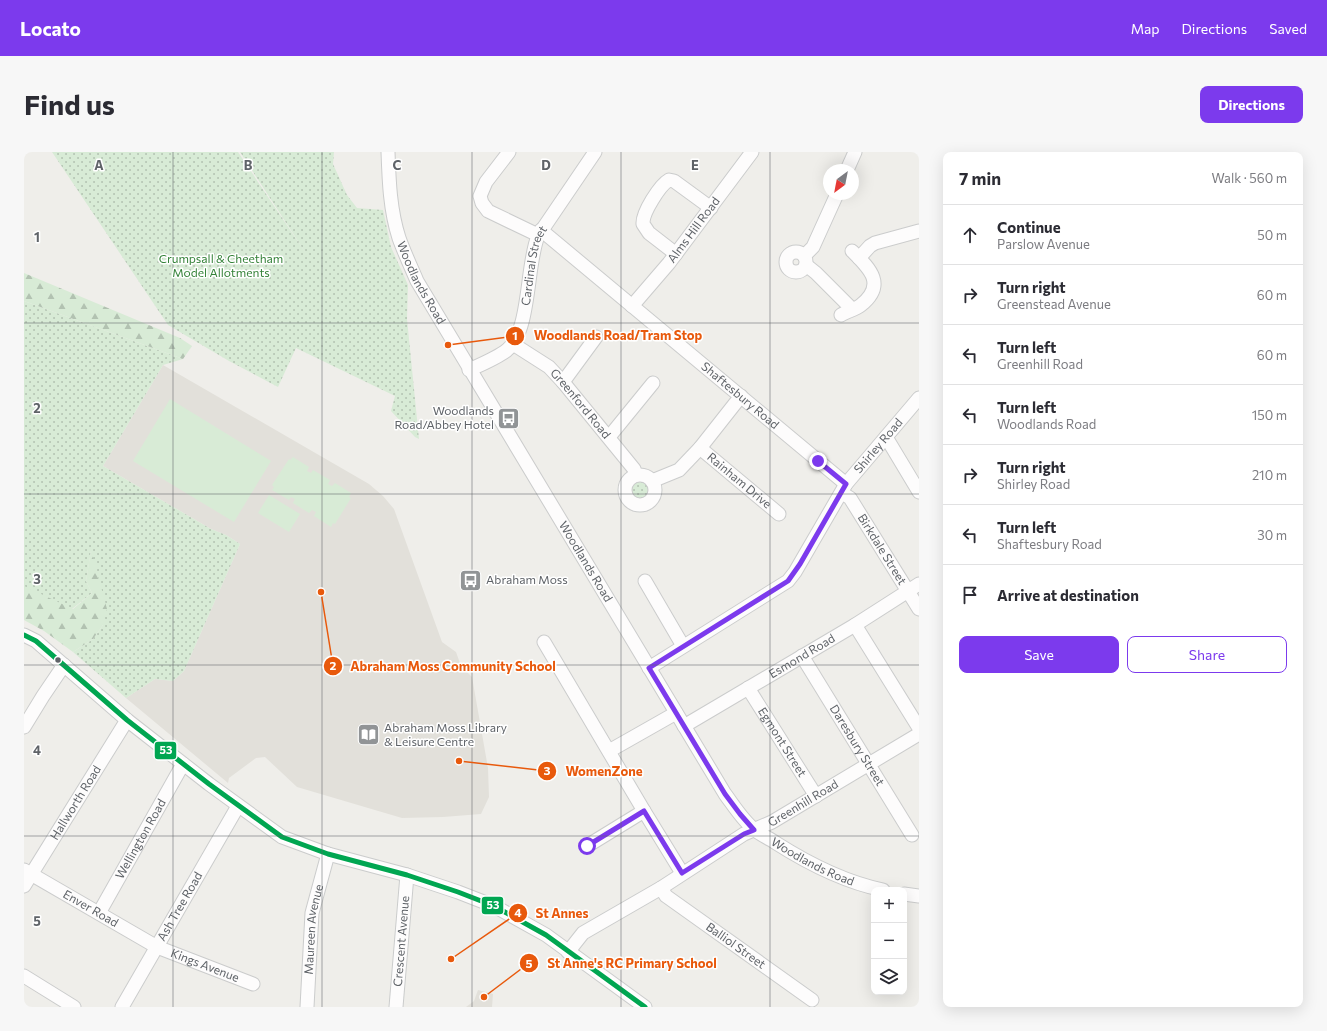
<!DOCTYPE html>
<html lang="en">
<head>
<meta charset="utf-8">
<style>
  body { margin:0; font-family:Commissioner,sans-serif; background:#f7f7f7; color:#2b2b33 }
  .controls { position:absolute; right:12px; bottom:12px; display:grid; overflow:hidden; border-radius:8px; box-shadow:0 4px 16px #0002 }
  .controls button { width:36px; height:36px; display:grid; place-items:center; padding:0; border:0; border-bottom:1px solid #e1e1e2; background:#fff; color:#2b2b33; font:20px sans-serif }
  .compass { position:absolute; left:799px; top:12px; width:36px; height:36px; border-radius:50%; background:#fff; box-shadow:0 4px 16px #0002; rotate:212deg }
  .stop { position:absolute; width:12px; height:12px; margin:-9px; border:3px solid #7c3aed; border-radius:50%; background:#fff }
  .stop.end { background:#7c3aed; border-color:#fff; box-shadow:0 1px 4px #0008 }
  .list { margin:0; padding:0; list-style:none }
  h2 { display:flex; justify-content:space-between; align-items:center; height:52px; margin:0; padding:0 16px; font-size:17px }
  h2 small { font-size:13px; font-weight:400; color:#7c7c81 }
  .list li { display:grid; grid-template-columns:26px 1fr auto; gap:12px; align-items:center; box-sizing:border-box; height:60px; padding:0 16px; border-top:1px solid #e1e1e2 }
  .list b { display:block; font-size:15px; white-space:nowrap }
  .list p { margin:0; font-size:13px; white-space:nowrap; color:#7c7c81 }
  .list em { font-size:13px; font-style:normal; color:#7c7c81 }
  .actions { display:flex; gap:8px; padding:12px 16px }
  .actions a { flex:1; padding:9px 0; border:1px solid #7c3aed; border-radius:8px; text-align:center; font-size:14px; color:#7c3aed }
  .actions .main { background:#7c3aed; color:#fff }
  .icon { flex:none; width:22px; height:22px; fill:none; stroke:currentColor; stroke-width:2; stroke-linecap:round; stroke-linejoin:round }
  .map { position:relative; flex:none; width:895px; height:855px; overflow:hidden; border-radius:8px }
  header { display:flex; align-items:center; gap:24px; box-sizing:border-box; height:56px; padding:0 20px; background:#7c3aed; color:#fff }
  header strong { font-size:19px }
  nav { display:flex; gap:22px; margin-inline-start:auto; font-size:14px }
  .intro { display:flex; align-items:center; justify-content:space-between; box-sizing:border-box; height:96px; padding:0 24px }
  h1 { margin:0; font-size:28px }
  .button { padding:10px 18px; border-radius:8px; background:#7c3aed; color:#fff; font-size:14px; font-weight:700 }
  main { display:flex; gap:24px; padding:0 24px }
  aside { flex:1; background:#fff; border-radius:8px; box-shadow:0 4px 16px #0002 }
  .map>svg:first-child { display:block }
  .education { fill:#e2e0da }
  .green { fill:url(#green-dots) }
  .forest { fill:url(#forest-firs) }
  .pitch { fill:#d8ebd6 }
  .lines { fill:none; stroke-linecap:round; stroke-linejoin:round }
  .minor-casing { stroke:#cbcccc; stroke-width:15 }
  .minor { stroke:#fdfcfc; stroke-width:13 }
  .bus-1-casing { stroke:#fff; stroke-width:8 }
  .bus-1 { stroke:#00a651; stroke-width:5 }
  .route { stroke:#7c3aed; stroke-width:5 }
  .grid { fill:none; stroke:#5f6368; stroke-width:1; stroke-opacity:0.55 }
  .bus-dot { fill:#5f6368; stroke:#fff; stroke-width:1.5 }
  .labels { text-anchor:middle; stroke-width:3; stroke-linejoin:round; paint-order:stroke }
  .street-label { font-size:12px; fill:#5f6368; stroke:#fff }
  .park-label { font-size:12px; fill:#348238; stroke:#fff }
  .poi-label { font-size:12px; fill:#5f6368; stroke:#fff; text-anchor:start }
  .grid-label { font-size:13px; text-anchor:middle; font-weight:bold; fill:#5f6368; stroke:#fff; stroke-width:3; stroke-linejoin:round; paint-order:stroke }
  .leader { fill:none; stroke:#e8590c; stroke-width:1.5 }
  .callout-dot { fill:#e8590c; stroke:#fff; stroke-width:1.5 }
  .mark-label { font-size:12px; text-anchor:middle; font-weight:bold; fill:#fff }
  .callout-label { font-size:13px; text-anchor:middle; font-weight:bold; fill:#e8590c; stroke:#fff; stroke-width:3; stroke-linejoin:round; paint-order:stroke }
  .line-badge { stroke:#fff; stroke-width:1.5 }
  .badge-label { font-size:11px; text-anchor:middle; font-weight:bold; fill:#fff }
</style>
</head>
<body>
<header>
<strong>Locato</strong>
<nav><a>Map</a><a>Directions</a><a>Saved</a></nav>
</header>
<div class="intro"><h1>Find us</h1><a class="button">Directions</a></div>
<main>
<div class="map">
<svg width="895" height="855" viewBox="0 0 895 855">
  <defs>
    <pattern id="green-dots" width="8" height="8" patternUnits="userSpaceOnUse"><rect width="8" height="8" fill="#d8ebd6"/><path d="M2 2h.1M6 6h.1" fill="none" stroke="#b2c2b1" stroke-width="1.8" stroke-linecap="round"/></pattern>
    <pattern id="forest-firs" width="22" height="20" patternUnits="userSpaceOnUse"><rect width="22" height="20" fill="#d8ebd6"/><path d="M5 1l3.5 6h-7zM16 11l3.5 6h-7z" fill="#b2c2b1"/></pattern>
  </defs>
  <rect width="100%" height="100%" fill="#efeeea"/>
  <path class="education" d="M139 213 345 332 359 344 370 357 418 490 432 500 437 514 448 525 464 616 465 645 457 662 419 665 378 666 273 635 241 605 232 606 205 626 204 631 102 546 131 527 149 529 160 519 216 392 202 383 187 377 79 314Z
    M454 838 469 842 468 855H442L450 849Z"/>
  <path class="green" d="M28 0H214L283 103 216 0H310L309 12 323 43 333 56 359 58 367 95 384 133 383 167 395 287 391 285 367 259 371 244 272 196 254 235 205 209 144 173Z
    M0 149 159 207 139 213 79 314 187 377 202 383 216 392 160 519 149 529 131 527 102 546 49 500 69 487 79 473 67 399 62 429 68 441 48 457 0 435Z
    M604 339a11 11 0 1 1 22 0a11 11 0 1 1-22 0Z"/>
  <path class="forest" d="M0 121 156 186 168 194 159 207 0 149Z
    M67 398 83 457 79 473 69 487 49 500 20 479 0 468V434L49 457 68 441 62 429Z"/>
  <path class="pitch" d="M146 247 247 309 210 370 109 309Z
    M269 305 285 315 283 319 287 321 289 318 306 328 304 332 308 334 311 331 327 341 325 345 327 346 311 372 309 371 307 375 290 364 292 360 288 358 285 361 269 351 271 347 267 345 265 348 248 338 250 335 248 333 265 307 266 308Z
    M245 343 276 362 265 380 234 361Z"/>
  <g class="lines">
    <defs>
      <g id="minor">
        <path id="s1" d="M364 0C365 29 366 58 375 86 380 100 387 115 393 129L701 642C710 654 719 669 731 678 737 683 745 686 752 691 785 712 820 730 859 738"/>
        <path d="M485 0 462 30 456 44 458 51 464 59 514 83"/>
        <path d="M823 18 831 0"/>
        <path id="s2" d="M517 78 822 332"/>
        <circle cx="772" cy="110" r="10"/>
        <path d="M652 102 625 81 619 72C618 61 636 33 645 28L650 29 687 56"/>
        <path d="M780 104 789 95 813 42"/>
        <path d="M835 106 846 94 851 91 895 79"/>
        <path d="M782 113 792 121 828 157"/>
        <path id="s3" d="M608 154 645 111 728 0"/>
        <path d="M817 163C823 159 831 158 837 153 863 132 845 116 828 99"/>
        <path id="s4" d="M489 192 525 215 539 230 610 317 612 323"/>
        <path id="s5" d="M445 218C456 213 475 205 483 198 507 178 502 113 514 84L571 0"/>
        <path d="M539 230 572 185"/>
        <path d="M585 285 629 231"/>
        <path d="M862 285 895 340"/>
        <path id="s6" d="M676 296 755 362"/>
        <circle cx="616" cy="338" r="15"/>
        <path d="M628 329 655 318 676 296 717 244"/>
        <path id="s7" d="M818 341 826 346 895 457"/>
        <path d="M621 429 659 494"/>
        <path d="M831 473 895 576"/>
        <path d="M0 483 12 489 103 568 185 632 258 685 304 702 383 723 434 740 470 754 522 783 621 855"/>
        <path d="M520 490 620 659 658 721"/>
        <path id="s8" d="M778 504 888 683"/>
        <path id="s9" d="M625 516 764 429 771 420 822 332 895 246"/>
        <path id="s10" d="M724 536 792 644"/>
        <path id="s11" d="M660 574 831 473 895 432"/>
        <path d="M0 575 19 544 40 513"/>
        <path d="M585 599 652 561"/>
        <path d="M563 694 620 659"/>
        <path id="s12" d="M0 718 133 795 229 832"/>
        <path id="s13" d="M0 734 103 568"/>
        <path id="s14" d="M637 736 642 744 788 848"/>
        <path d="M880 742 895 744"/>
        <path id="s15" d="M75 761 159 612"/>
        <path id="s16" d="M544 800 559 781 637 736 720 682 748 670 895 582"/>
        <path d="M0 824 50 855"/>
        <path id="s17" d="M98 855 214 654"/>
        <path id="s18" d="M283 855 288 761 304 702"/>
        <path id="s19" d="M372 855 383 723"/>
      </g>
    </defs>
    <use href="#minor" class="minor-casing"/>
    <use href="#minor" class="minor"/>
    <defs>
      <path id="bus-1" d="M0 483 12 489 103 568 185 632 258 685 304 702 383 723 434 740 470 754 522 783 621 855"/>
    </defs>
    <use href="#bus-1" class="bus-1-casing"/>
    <use href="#bus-1" class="bus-1"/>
  </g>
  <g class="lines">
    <path class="route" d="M563 694 620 659 658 721 720 682 730 678 716 662 701 642 625 516 764 429 776 412 822 332 794 309"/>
  </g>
  <path class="grid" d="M149 0V855M298 0V855M448 0V855M597 0V855M746 0V855M0 171H895M0 342H895M0 513H895M0 684H895"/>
  <defs>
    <symbol id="bus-square" viewBox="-11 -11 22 22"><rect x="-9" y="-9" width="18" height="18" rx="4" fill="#919496" stroke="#fff"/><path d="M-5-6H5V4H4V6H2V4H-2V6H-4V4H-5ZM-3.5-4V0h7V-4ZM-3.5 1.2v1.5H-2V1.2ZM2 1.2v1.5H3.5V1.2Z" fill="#fff"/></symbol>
    <symbol id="library-square" viewBox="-11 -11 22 22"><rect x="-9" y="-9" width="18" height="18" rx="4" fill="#919496" stroke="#fff"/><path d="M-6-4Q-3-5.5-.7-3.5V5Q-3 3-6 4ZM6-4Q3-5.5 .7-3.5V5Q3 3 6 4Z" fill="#fff"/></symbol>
  </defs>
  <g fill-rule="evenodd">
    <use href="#bus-square" x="472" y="254" width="25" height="25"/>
    <use href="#bus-square" x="434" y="416" width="25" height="25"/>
    <use href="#library-square" x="332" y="570" width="25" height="25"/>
  </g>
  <circle class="bus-dot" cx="34" cy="508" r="3.5"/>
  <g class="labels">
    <g class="street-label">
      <text dy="4" stroke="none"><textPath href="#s3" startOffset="98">Alms Hill Road</textPath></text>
      <text dy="4" stroke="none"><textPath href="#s5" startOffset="133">Cardinal Street</textPath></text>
      <text dy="4" stroke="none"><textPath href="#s1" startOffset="137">Woodlands Road</textPath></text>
      <text dy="4" stroke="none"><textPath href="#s2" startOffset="259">Shaftesbury Road</textPath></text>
      <text dy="4" stroke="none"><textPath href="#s4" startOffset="91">Greenford Road</textPath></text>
      <text dy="4" stroke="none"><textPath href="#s9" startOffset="327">Shirley Road</textPath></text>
      <text dy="4" stroke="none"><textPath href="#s6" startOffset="51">Rainham Drive</textPath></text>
      <text dy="4" stroke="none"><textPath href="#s7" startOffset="70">Birkdale Street</textPath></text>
      <text dy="4" stroke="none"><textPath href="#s1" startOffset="461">Woodlands Road</textPath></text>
      <text dy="4" stroke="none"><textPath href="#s11" startOffset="137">Esmond Road</textPath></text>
      <text dy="4" stroke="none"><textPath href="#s10" startOffset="64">Egmont Street</textPath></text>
      <text dy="4" stroke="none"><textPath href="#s8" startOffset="105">Daresbury Street</textPath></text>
      <text dy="4" stroke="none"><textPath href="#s13" startOffset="98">Hallworth Road</textPath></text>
      <text dy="4" stroke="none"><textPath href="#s16" startOffset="280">Greenhill Road</textPath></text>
      <text dy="4" stroke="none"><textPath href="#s15" startOffset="85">Wellington Road</textPath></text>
      <text dy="4" stroke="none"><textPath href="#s1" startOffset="845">Woodlands Road</textPath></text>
      <text dy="4" stroke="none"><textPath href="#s17" startOffset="116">Ash Tree Road</textPath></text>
      <text dy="4" stroke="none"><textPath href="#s12" startOffset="77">Enver Road</textPath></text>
      <text dy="4" stroke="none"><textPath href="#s18" startOffset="78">Maureen Avenue</textPath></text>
      <text dy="4" stroke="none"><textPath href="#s19" startOffset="66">Crescent Avenue</textPath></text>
      <text dy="4" stroke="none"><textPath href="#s14" startOffset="95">Balliol Street</textPath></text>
      <text dy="4" stroke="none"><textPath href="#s12" startOffset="205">Kings Avenue</textPath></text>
    </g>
    <g class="park-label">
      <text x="197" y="111">Crumpsall &amp; Cheetham<tspan x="197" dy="14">Model Allotments</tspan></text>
    </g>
    <g class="poi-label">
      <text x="470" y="263" text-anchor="end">Woodlands<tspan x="470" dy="14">Road/Abbey Hotel</tspan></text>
      <text x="462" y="432">Abraham Moss</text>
      <text x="360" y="580">Abraham Moss Library<tspan x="360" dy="14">&amp; Leisure Centre</tspan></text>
    </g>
  </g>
  <g class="grid-label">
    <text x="75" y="18">A</text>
    <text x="224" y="18">B</text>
    <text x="373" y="18">C</text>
    <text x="522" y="18">D</text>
    <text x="671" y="18">E</text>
    <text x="13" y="90">1</text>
    <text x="13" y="261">2</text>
    <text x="13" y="432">3</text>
    <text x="13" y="603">4</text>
    <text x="13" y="774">5</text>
  </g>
  <path class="leader" d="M424 193L491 184M297 440L309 514M435 609L523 619M427 807L494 761M460 845L505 811"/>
  <g class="callout-dot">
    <circle cx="424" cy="193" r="4"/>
    <circle cx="297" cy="440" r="4"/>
    <circle cx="435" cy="609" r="4"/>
    <circle cx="427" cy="807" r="4"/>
    <circle cx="460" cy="845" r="4"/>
    <circle cx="491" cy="184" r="10"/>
    <circle cx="309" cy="514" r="10"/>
    <circle cx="523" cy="619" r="10"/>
    <circle cx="494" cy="761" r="10"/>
    <circle cx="505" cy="811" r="10"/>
  </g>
  <g class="mark-label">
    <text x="491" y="188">1</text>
    <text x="309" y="518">2</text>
    <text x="523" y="623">3</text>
    <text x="494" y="765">4</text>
    <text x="505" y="816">5</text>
  </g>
  <g class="callout-label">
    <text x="594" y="188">Woodlands Road/Tram Stop</text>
    <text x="429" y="519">Abraham Moss Community School</text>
    <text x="580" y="624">WomenZone</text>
    <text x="538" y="766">St Annes</text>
    <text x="608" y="816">St Anne's RC Primary School</text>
  </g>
  <g class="line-badge">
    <rect x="130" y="589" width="23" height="19" rx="4" fill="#00a651"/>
    <rect x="457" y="744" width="23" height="19" rx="4" fill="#00a651"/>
  </g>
  <g class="badge-label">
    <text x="142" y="602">53</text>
    <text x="469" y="757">53</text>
  </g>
</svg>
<div class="controls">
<button>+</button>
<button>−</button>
<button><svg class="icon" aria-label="layers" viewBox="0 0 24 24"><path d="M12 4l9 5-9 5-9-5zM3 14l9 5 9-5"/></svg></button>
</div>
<svg class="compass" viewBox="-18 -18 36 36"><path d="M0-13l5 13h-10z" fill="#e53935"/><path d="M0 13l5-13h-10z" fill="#7c7c81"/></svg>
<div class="stop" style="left:563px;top:694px"></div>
<div class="stop end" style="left:794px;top:309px"></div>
</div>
<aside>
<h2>7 min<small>Walk · 560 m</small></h2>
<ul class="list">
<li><svg class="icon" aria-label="ahead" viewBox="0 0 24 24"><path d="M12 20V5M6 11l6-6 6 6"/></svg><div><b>Continue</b><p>Parslow Avenue</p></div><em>50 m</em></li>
<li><svg class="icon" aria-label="right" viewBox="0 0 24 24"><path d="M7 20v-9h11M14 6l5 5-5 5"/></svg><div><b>Turn right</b><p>Greenstead Avenue</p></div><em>60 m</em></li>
<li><svg class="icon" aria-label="left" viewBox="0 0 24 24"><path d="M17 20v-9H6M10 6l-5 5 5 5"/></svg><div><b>Turn left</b><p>Greenhill Road</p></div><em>60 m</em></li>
<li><svg class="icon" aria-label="left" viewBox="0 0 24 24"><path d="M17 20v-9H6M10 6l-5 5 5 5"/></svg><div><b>Turn left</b><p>Woodlands Road</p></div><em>150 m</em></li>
<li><svg class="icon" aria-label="right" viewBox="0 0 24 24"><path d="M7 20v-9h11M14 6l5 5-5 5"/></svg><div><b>Turn right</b><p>Shirley Road</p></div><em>210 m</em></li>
<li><svg class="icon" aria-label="left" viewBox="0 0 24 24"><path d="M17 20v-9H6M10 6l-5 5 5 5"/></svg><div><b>Turn left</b><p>Shaftesbury Road</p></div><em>30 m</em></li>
<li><svg class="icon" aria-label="arrive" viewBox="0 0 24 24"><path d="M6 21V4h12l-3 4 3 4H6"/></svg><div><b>Arrive at destination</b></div></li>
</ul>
<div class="actions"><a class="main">Save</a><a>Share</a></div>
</aside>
</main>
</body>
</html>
